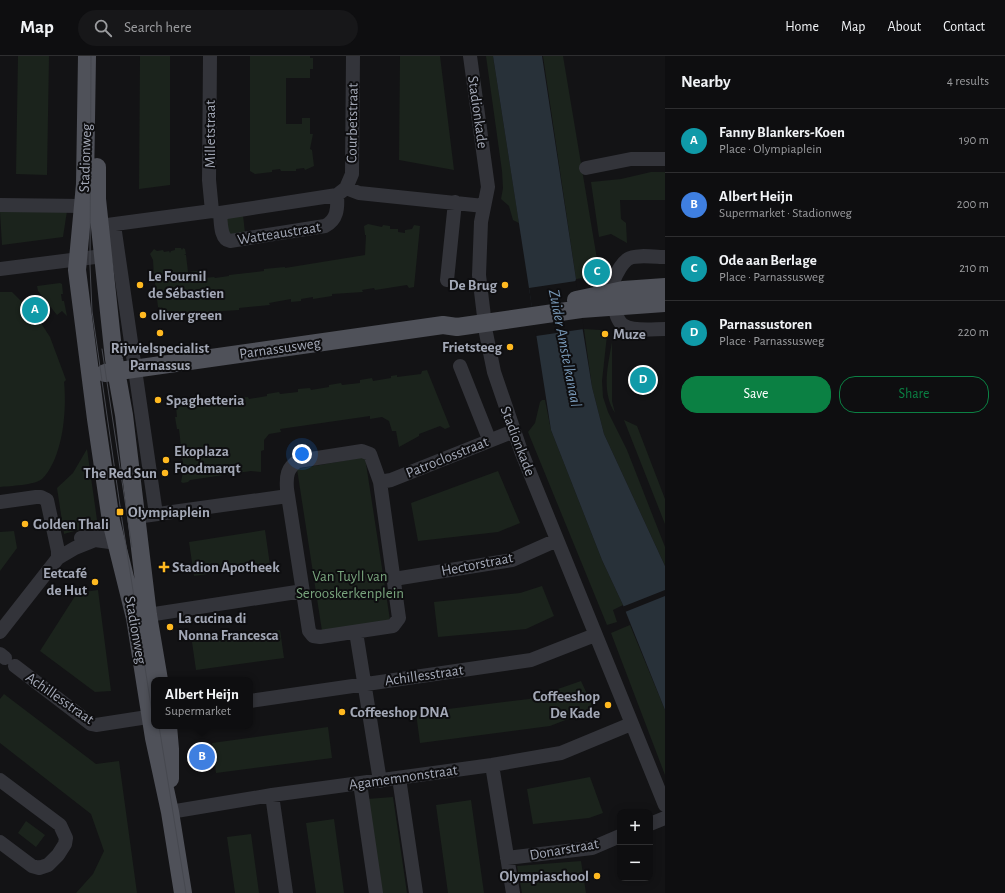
<!DOCTYPE html>
<html lang="en">
<head>
<meta charset="utf-8">
<style>
  body { margin:0; font-family:"Alegreya Sans",sans-serif; background:#171719; color:#f1f3f6 }
  .controls { position:absolute; right:12px; bottom:12px; display:grid; overflow:hidden; border-radius:8px; box-shadow:0 2px 10px #0003 }
  .controls button { width:36px; height:36px; display:grid; place-items:center; padding:0; border:0; border-bottom:1px solid #2e2e30; background:#0e0e10; color:#f1f3f6; font:20px sans-serif }
  .you { position:absolute; left:302px; top:398px; width:14px; height:14px; margin:-10px; border:3px solid #fff; border-radius:50%; background:#1a73e8; box-shadow:0 0 0 6px #1a73e833 }
  .badge { display:grid; place-items:center; width:26px; height:26px; border-radius:50%; background:#0b8043; color:#fff; font-size:13px; font-weight:700 }
  .pin { position:absolute; translate:-50% -50%; border:2px solid #fff; box-shadow:0 1px 4px #0006 }
  .popup { position:absolute; left:151px; top:621px; width:102px; height:52px; box-sizing:border-box; display:grid; place-content:center; border-radius:8px; background:#0e0e10; filter:drop-shadow(0 1px 3px #0005); font-size:13px; white-space:nowrap; color:#9b9c9f }
  .popup b { font-size:15px; color:#f1f3f6 }
  .popup::after { content:''; position:absolute; left:50%; top:100%; margin-left:-8px; border:8px solid transparent; border-top-color:#0e0e10 }
  .list { margin:0; padding:0; list-style:none }
  h2 { display:flex; justify-content:space-between; align-items:center; height:52px; margin:0; padding:0 16px; font-size:17px }
  h2 small { font-size:13px; font-weight:400; color:#9b9c9f }
  .list li { display:grid; grid-template-columns:26px 1fr auto; gap:12px; align-items:center; box-sizing:border-box; height:64px; padding:0 16px; border-top:1px solid #2e2e30 }
  .list b { display:block; font-size:15px; white-space:nowrap }
  .list p { margin:0; font-size:13px; white-space:nowrap; color:#9b9c9f }
  .list em { font-size:13px; font-style:normal; color:#9b9c9f }
  .actions { display:flex; gap:8px; padding:12px 16px }
  .actions a { flex:1; padding:9px 0; border:1px solid #0b8043; border-radius:16px; text-align:center; font-size:14px; color:#0b8043 }
  .actions .main { background:#0b8043; color:#fff }
  .icon { flex:none; width:22px; height:22px; fill:none; stroke:currentColor; stroke-width:2; stroke-linecap:round; stroke-linejoin:round }
  .map { position:relative; flex:none; width:665px; height:837px; overflow:hidden }
  header { display:flex; align-items:center; gap:24px; box-sizing:border-box; height:56px; padding:0 20px; background:#0e0e10; border-bottom:1px solid #2e2e30 }
  header strong { font-size:19px }
  nav { display:flex; gap:22px; margin-inline-start:auto; font-size:14px }
  .search { width:280px; height:36px; background:#171719; display:flex; align-items:center; gap:10px; box-sizing:border-box; padding:0 14px; border-radius:22px; color:#9b9c9f; font-size:15px }
  main { display:flex }
  aside { flex:1; background:#0e0e10 }
  .map>svg:first-child { display:block }
  .green { fill:#1b231c }
  .water { fill:#283139 }
  .pier { fill:#131315 }
  .lines { fill:none; stroke-linecap:round; stroke-linejoin:round }
  .minor { stroke:#33343a; stroke-width:14 }
  .major { stroke:#4f5159; stroke-width:18 }
  .tram { stroke:#46484f; stroke-width:1 }
  .poi-dot { fill:#ffb920; stroke:#0e0e10; stroke-width:1.5 }
  .labels { text-anchor:middle; stroke-width:4; stroke-linejoin:round; paint-order:stroke }
  .street-label { font-size:15px; fill:#a3a8b6; stroke:#0e0e10 }
  .poi-label { font-size:15px; font-weight:bold; fill:#a3a8b6; stroke:#0e0e10; text-anchor:start }
  .park-label { font-size:15px; fill:#78a37c; stroke:#0e0e10 }
  .water-label { font-size:16px; font-style:italic; fill:#7696b5; stroke:#0e0e10 }
</style>
</head>
<body>
<header>
<strong>Map</strong>
<div class="search"><svg class="icon" aria-label="search" viewBox="0 0 24 24"><circle cx="10" cy="10" r="6"/><path d="M15 15l6 6"/></svg>Search here</div>
<nav><a>Home</a><a>Map</a><a>About</a><a>Contact</a></nav>
</header>
<main>
<div class="map">
<svg width="665" height="837" viewBox="0 0 665 837">
  <rect width="100%" height="100%" fill="#131315"/>
  <path class="green" d="M18 0H49L47 119 16 118Z
    M140 0H170V129L139 133Z
    M250 0H310V2H313V13H310V22H286V68H302V62H310V78H313L310 93 312 94 314 110 305 114 304 112 296 113V115H281L280 113 272 114V116L255 118 250 115Z
    M400 0H440L454 114 399 104Z
    M486 0H493L519 167 513 164 509 150 501 143 503 132 502 115Z
    M543 0H563L598 209 597 213 590 221 576 223Z
    M651 116H665V144H620L621 163 626 167 627 187 611 178 599 181 591 126 621 123Z
    M67 155 63 181 2 189 0 156Z
    M243 159 245 177 229 180 226 162Z
    M368 168 382 171 383 169 390 170V173H398V176L405 177V174L412 173 414 169 420 170 414 231 409 232 407 229 375 234 374 232 362 234 363 236 332 238V240L313 243V241L301 243V245L291 246V243L269 247 270 249 239 252V254L208 256V258L190 262 184 260 182 262 162 265 161 262H160L158 253 160 252 158 251 157 243H159L154 224H156L154 222 153 204 150 198 154 193 157 195 163 194 164 196 169 195 170 197 171 195 175 194V192H181L182 194 183 192 185 193 186 198 184 199H186L188 216 203 214 204 222 214 221 215 222 229 220V219L264 215V213L285 211V212L365 199 366 179H365L364 170Z
    M60 227 62 228 63 238H61L62 245H64L67 260 62 255 57 259 38 235 37 230Z
    M0 236H12L37 261 50 281 66 324 64 326C67 354 63 402 42 423 35 429 10 430 0 431Z
    M584 273 600 274 607 279 602 325 603 341 608 356 627 394 665 491V510L604 378 592 331Z
    M612 286V345L615 357C601 336 608 309 612 286Z
    M427 314 450 371 445 373 440 370 419 378V380L399 391 396 375H392L389 365 382 361 370 363V360L280 373 281 376 269 378 264 384V394L261 395V416L251 415 190 424 188 426 183 427 181 426 183 416 185 414 179 391H181L179 373H177L175 361H177L176 351 187 350V352L206 349V347L218 345V348L237 345 236 342 248 341 249 343 267 340V338L279 336 280 338 298 336V333L310 332 311 334 329 331V329L341 327 342 329 360 327V324L372 322 373 325 391 322V320L397 319V321L421 318 422 315Z
    M542 344H545L551 374 602 504 623 549 613 554 617 566 607 569 528 376 535 367 540 346Z
    M624 364 637 370 665 443V468Z
    M87 393 97 464 88 471 64 478 57 432 73 417Z
    M365 401 390 564 322 575 297 413Z
    M498 415 520 467 498 476 418 485 411 447Z
    M265 474 270 509 194 520 189 486Z
    M14 475 17 492 0 515V476Z
    M542 530 554 560 526 573 438 581 434 546 520 537Z
    M98 534 111 635 95 636 40 595 77 537Z
    M630 569 665 654V719L611 577Z
    M280 574 284 602 196 614 192 586Z
    M581 625 594 653 550 670 420 687 416 657 529 643Z
    M4 638 96 708 119 705 137 837H76L93 818 104 795 91 758 0 687V643Z
    M328 671 332 702 216 717 212 687Z
    M590 721 603 757 589 762 533 768 527 733Z
    M393 741 407 837H382L367 743Z
    M471 744 484 837H448L436 749Z
    M334 763 344 837H316L306 767Z
    M26 765 45 779 36 791 18 777Z
    M251 778 259 837H235L227 781Z
    M581 805 586 837H522L517 810Z"/>
  <path class="water" d="M493 0H542L576 223 575 226 592 331 604 378 665 510V654L623 549 602 504 551 374Z"/>
  <path class="pier" d="M576 225 584 273 536 280 529 232Z
    M665 534V540L625 556 622 551Z"/>
  <g class="lines">
    <path class="minor" d="M210 0 209 124 212 155
      M470 0 488 131 481 166 479 219 486 277 494 316 521 395 665 749
      M586 112 631 103H665
      M346 132 352 118 353 0
      M0 149 83 150
      M220 157C221 166 220 183 230 185L325 170C337 164 338 153 337 139
      M114 169 156 458
      M100 170 212 155 220 157 337 139 346 132 359 137 484 150
      M665 201C657 201 635 198 628 203 622 207 616 218 613 226 611 235 614 263 623 269 633 276 653 273 665 273
      M0 213 103 200
      M447 224 455 146
      M460 310 489 383
      M362 395 370 398 380 426 399 562 393 570 320 581 313 580 309 575 287 433C286 420 287 412 298 405Z
      M380 426 391 424 514 375
      M0 446 36 441H41L47 444 58 495V502
      M136 461 288 440
      M81 482 93 478 111 465
      M58 502 75 492 95 484 117 487
      M394 523 512 504 557 484
      M148 559 303 535
      M0 576 58 502
      M356 576 380 725
      M0 598 5 602
      M15 610 91 668 96 669 154 660
      M250 645 531 604 595 579
      M492 709 513 837
      M399 722 416 837
      M0 724 60 769 66 782 65 788 58 799 48 809 39 812 32 810 0 786
      M360 727 376 837
      M272 739 286 837
      M170 756 272 739 492 709 561 697 631 668
      M650 768 665 762
      M507 802 592 792 620 780"/>
    <path class="major" d="M87 0 85 128 77 214 96 363 111 465 135 562 154 682 170 756 183 837
      M97 111V143L114 303 124 359 148 559 159 624
      M576 244 623 234 665 231
      M105 317 443 269 457 271 581 253 665 247
      M168 670 170 693V723"/>
    <path class="tram" d="M91 0 90 210 92 255 122 464 154 669
      M102 293 132 491
      M159 670 186 837"/>
  </g>
  <g class="poi-dot">
    <circle cx="140" cy="229" r="4"/>
    <circle cx="505" cy="229" r="4"/>
    <circle cx="143" cy="259" r="4"/>
    <circle cx="160" cy="277" r="4"/>
    <circle cx="605" cy="278" r="4"/>
    <circle cx="510" cy="291" r="4"/>
    <circle cx="158" cy="344" r="4"/>
    <circle cx="166" cy="404" r="4"/>
    <circle cx="165" cy="417" r="4"/>
    <rect x="116" y="452" width="8" height="8" rx="2"/>
    <circle cx="25" cy="468" r="4"/>
    <path d="M162 505h4v4h4v4h-4v4h-4v-4h-4v-4h4z"/>
    <circle cx="95" cy="526" r="4"/>
    <circle cx="170" cy="571" r="4"/>
    <circle cx="608" cy="649" r="4"/>
    <circle cx="342" cy="656" r="4"/>
    <circle cx="597" cy="820" r="4"/>
  </g>
  <g class="labels">
    <g class="street-label">
      <text transform="translate(478 56) rotate(82)" y="5">Stadionkade</text>
      <text transform="translate(352 67) rotate(-89)" y="5">Courbetstraat</text>
      <text transform="translate(210 78) rotate(-90)" y="5">Milletstraat</text>
      <text transform="translate(85 102) rotate(-88)" y="5">Stadionweg</text>
      <text transform="translate(279 177) rotate(-9)" y="5">Watteaustraat</text>
      <text transform="translate(280 292) rotate(-8)" y="5">Parnassusweg</text>
      <text transform="translate(518 385) rotate(69)" y="5">Stadionkade</text>
      <text transform="translate(447 401) rotate(-22)" y="5">Patroclosstraat</text>
      <text transform="translate(477 508) rotate(-11)" y="5">Hectorstraat</text>
      <text transform="translate(136 574) rotate(80)" y="5">Stadionweg</text>
      <text transform="translate(424 619) rotate(-8)" y="5">Achillesstraat</text>
      <text transform="translate(60 642) rotate(35)" y="5">Achillesstraat</text>
      <text transform="translate(403 721) rotate(-8)" y="5">Agamemnonstraat</text>
      <text transform="translate(564 793) rotate(-10)" y="5">Donarstraat</text>
    </g>
    <g class="poi-label">
      <text x="148" y="225">Le Fournil<tspan x="148" dy="17">de Sébastien</tspan></text>
      <text x="497" y="234" text-anchor="end">De Brug</text>
      <text x="151" y="264">oliver green</text>
      <text x="613" y="283">Muze</text>
      <text x="502" y="296" text-anchor="end">Frietsteeg</text>
      <text x="160" y="297" text-anchor="middle">Rijwielspecialist<tspan x="160" dy="17">Parnassus</tspan></text>
      <text x="166" y="349">Spaghetteria</text>
      <text x="174" y="400">Ekoplaza<tspan x="174" dy="17">Foodmarqt</tspan></text>
      <text x="157" y="422" text-anchor="end">The Red Sun</text>
      <text x="128" y="461">Olympiaplein</text>
      <text x="33" y="473">Golden Thali</text>
      <text x="172" y="516">Stadion Apotheek</text>
      <text x="87" y="522" text-anchor="end">Eetcafé<tspan x="87" dy="17">de Hut</tspan></text>
      <text x="178" y="567">La cucina di<tspan x="178" dy="17">Nonna Francesca</tspan></text>
      <text x="600" y="645" text-anchor="end">Coffeeshop<tspan x="600" dy="17">De Kade</tspan></text>
      <text x="350" y="661">Coffeeshop DNA</text>
      <text x="589" y="825" text-anchor="end">Olympiaschool</text>
    </g>
    <g class="park-label">
      <text x="350" y="525">Van Tuyll van<tspan x="350" dy="17">Serooskerkenplein</tspan></text>
    </g>
    <g class="water-label">
      <text transform="translate(566 292) rotate(79)" y="6">Zuider Amstelkanaal</text>
    </g>
  </g>
</svg>
<div class="controls">
<button>+</button>
<button>−</button>
</div>
<div class="you"></div>
<div class="pin badge" style="left:35px;top:254px;background:#0f9aa8">A</div>
<div class="pin badge" style="left:202px;top:701px;background:#3f7fe0">B</div>
<div class="popup"><b>Albert Heijn</b>Supermarket</div>
<div class="pin badge" style="left:597px;top:216px;background:#0f9aa8">C</div>
<div class="pin badge" style="left:643px;top:324px;background:#0f9aa8">D</div>
</div>
<aside>
<h2>Nearby<small>4 results</small></h2>
<ul class="list">
<li><span class="badge" style="background:#0f9aa8">A</span><div><b>Fanny Blankers-Koen</b><p>Place · Olympiaplein</p></div><em>190 m</em></li>
<li><span class="badge" style="background:#3f7fe0">B</span><div><b>Albert Heijn</b><p>Supermarket · Stadionweg</p></div><em>200 m</em></li>
<li><span class="badge" style="background:#0f9aa8">C</span><div><b>Ode aan Berlage</b><p>Place · Parnassusweg</p></div><em>210 m</em></li>
<li><span class="badge" style="background:#0f9aa8">D</span><div><b>Parnassustoren</b><p>Place · Parnassusweg</p></div><em>220 m</em></li>
</ul>
<div class="actions"><a class="main">Save</a><a>Share</a></div>
</aside>
</main>
</body>
</html>
